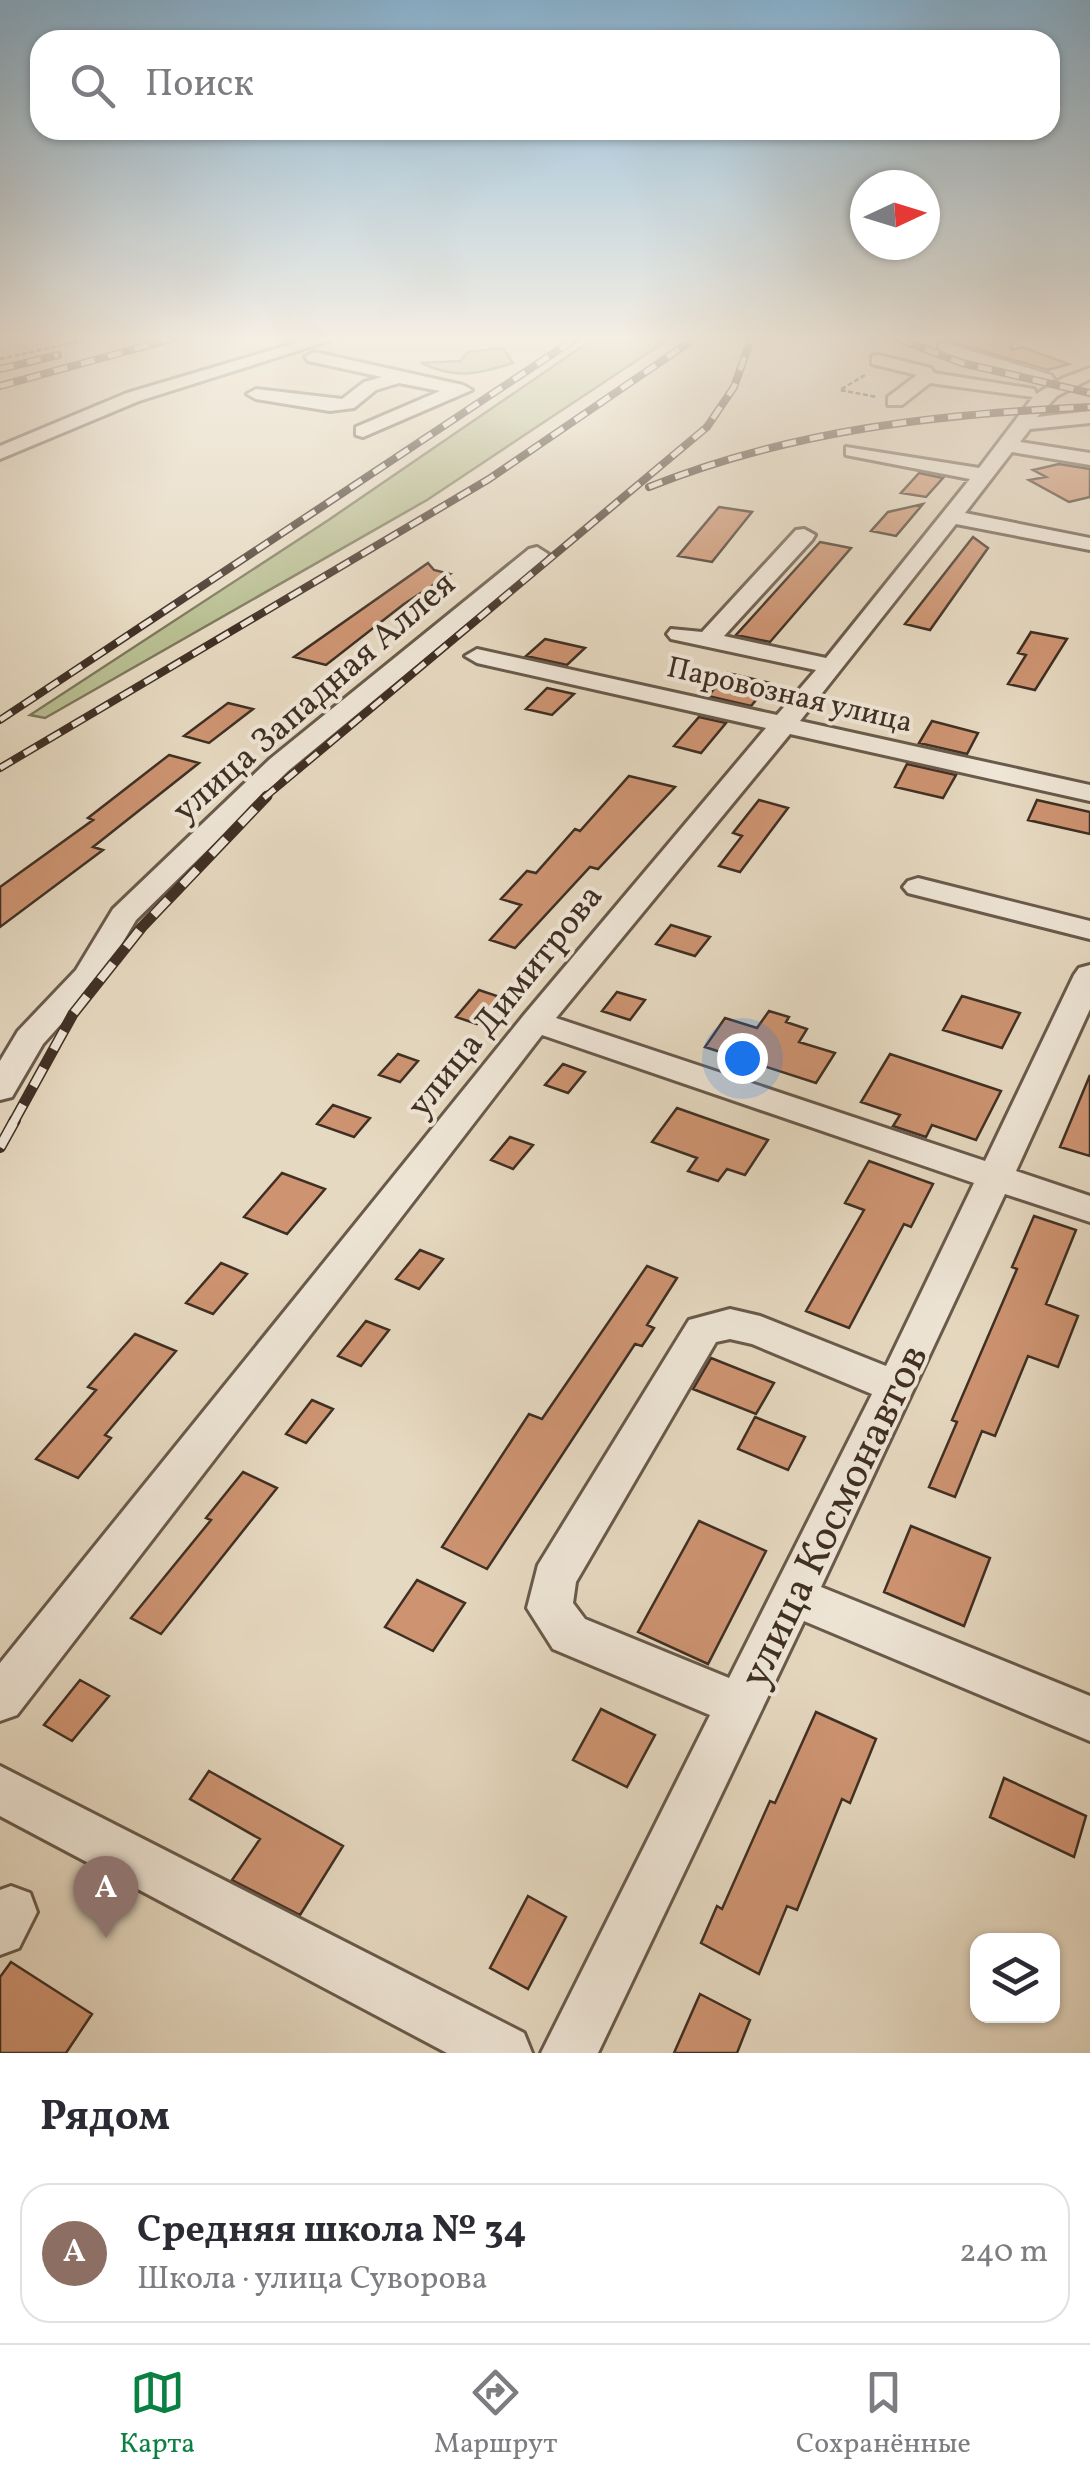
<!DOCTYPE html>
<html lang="ru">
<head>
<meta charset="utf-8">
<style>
  body { margin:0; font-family:Vollkorn,serif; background:#f2f2f3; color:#2b2b33 }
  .controls { position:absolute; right:30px; bottom:30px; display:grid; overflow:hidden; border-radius:20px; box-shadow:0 2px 8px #0004 }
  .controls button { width:90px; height:90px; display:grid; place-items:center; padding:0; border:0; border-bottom:2px solid #e1e1e2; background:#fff; color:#2b2b33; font:50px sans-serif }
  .compass { position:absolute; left:850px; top:170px; width:90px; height:90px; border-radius:50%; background:#fff; box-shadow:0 2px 8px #0004; rotate:86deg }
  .you { position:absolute; left:742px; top:1058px; width:35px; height:35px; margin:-25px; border:8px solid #fff; border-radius:50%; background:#1a73e8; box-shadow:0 0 0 15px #1a73e833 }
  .badge { display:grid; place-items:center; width:65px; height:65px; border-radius:50%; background:#0b8043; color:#fff; font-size:32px; font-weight:700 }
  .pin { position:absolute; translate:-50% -82px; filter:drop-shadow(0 2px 5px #0008) }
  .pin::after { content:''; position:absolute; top:52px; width:35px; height:30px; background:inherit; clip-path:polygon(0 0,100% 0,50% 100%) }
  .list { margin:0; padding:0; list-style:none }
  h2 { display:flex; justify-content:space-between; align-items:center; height:130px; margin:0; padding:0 40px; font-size:42px }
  h2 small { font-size:32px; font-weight:400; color:#7c7c81 }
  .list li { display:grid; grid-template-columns:65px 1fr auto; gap:30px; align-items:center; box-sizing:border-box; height:140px; margin:0 20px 20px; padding:0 20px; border:2px solid #e1e1e2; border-radius:30px }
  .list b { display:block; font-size:38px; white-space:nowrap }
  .list p { margin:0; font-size:32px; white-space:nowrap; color:#7c7c81 }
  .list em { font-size:32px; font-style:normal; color:#7c7c81 }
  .icon { flex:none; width:55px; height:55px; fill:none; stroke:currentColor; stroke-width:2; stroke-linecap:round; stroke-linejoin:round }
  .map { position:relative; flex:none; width:1090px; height:2053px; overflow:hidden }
  .search { position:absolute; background:#fff; box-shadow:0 2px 8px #0004; left:30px; right:30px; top:30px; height:110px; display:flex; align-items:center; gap:25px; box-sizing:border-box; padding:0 35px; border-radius:30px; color:#7c7c81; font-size:38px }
  .sheet { height:290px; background:#fff }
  nav { display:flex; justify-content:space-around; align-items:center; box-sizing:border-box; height:140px; border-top:2px solid #e1e1e2; background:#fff; font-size:28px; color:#7c7c81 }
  nav a { display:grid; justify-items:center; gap:5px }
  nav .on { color:#0b8043 }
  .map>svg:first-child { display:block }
  .green { fill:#b8be91; stroke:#7c765a; stroke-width:2.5 }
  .building { fill:#ce9472; stroke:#3f2f24; stroke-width:2.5 }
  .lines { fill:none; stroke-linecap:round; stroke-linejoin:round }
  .minor-casing { stroke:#695a4b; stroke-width:6 }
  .path { stroke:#3f2f24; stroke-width:2.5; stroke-dasharray:5 2.5; stroke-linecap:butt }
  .minor { fill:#efe6d7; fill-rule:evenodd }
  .rail-far2-casing { stroke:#3f2f24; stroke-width:8 }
  .rail-far1-casing { stroke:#3f2f24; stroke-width:11 }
  .rail-casing { stroke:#3f2f24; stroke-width:12 }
  .rail-far2 { stroke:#efe6d7; stroke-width:5; stroke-dasharray:14; stroke-linecap:butt }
  .rail-far1 { stroke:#efe6d7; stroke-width:8; stroke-dasharray:21; stroke-linecap:butt }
  .rail { stroke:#efe6d7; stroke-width:9; stroke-dasharray:28; stroke-linecap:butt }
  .labels { text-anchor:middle; stroke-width:8; stroke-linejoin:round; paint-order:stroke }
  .far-street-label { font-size:30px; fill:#3f2f24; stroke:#efe6d7 }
  .street-label { font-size:35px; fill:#3f2f24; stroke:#efe6d7 }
  .near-street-label { font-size:42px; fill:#3f2f24; stroke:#efe6d7 }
</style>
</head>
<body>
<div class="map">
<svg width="1090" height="2053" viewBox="0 0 1090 2053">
  <rect width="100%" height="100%" fill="#e6d9c1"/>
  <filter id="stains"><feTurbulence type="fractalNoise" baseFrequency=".002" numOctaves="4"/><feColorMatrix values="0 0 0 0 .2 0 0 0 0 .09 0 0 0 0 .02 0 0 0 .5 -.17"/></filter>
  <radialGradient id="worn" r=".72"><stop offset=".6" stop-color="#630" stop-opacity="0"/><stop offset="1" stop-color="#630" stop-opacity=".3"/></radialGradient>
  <path class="green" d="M593 339H669L427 500 45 718 30 715 327 521Z
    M503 348 513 363C476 374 458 380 421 363L460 361 468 352Z"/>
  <path class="building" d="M942 339H1010L1012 350 1022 347 1069 364 1048 370Z
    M1059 464 1090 469V497L1069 502 1029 480 1046 477 1033 470Z
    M919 473 943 478 926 497 901 493Z
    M923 504 896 536 871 531 888 512Z
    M719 507 752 512 712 562 678 556Z
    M973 537 988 548 930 630 905 624Z
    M820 542 851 548 770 642 736 635Z
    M428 563 434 570 450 574 404 604 326 665 294 657Z
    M1031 632 1067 639 1035 690 1008 684 1026 655 1018 653Z
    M545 639 585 648 567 665 526 656Z
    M728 673 770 683 751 706 708 696Z
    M547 688 574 694 552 715 526 709Z
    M228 703 253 709 209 743 184 736Z
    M699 717 726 723 701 753 674 746Z
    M932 721 978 733 967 754 919 743Z
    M169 755 199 763 93 847 103 850 0 927V887L93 820 88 818Z
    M907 764 956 775 943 798 895 787Z
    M629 776 675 787 598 869 590 867 515 948 490 940 521 905 501 899 527 871 536 873 575 829 580 831Z
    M759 800 788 808 740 872 719 866 742 836 733 833Z
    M1037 800 1090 812V834L1028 820Z
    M671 925 710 937 695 956 656 944Z
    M479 990 500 997 477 1024 456 1017Z
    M617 992 645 1000 630 1020 602 1011Z
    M962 996 1020 1013 1002 1048 943 1030Z
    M769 1011 789 1017 786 1022 807 1029 799 1042 835 1053 816 1083 705 1047 725 1018 757 1028Z
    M398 1054 418 1061 400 1082 379 1075Z
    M890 1054 1001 1091 976 1140 932 1125 926 1137 893 1126 900 1115 861 1102Z
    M563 1064 585 1072 568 1093 545 1085Z
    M1090 1075V1156L1060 1147Z
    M333 1105 370 1118 354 1137 317 1124Z
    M677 1108 768 1140 745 1175 727 1169 718 1181 688 1171 697 1158 652 1142Z
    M510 1137 533 1145 513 1169 491 1160Z
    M869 1161 933 1184 911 1227 904 1224 849 1328 806 1311 864 1210 845 1203Z
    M282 1173 325 1189 287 1234 244 1217Z
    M1034 1216 1076 1230 1046 1304 1078 1316 1058 1367 1028 1356 995 1436 982 1431 955 1497 929 1487 957 1422 952 1420 1017 1269 1012 1267Z
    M420 1250 443 1259 419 1289 396 1279Z
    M221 1263 247 1274 213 1314 186 1303Z
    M647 1266 677 1278 647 1325 654 1328 642 1346 635 1344 487 1569 442 1547 529 1414 542 1419Z
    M366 1321 389 1330 361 1366 338 1356Z
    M135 1334 176 1351 105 1435 111 1438 78 1478 36 1459 96 1390 88 1387Z
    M711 1358 774 1383 756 1414 693 1389Z
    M312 1400 333 1409 306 1443 286 1434Z
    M755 1417 805 1437 788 1470 738 1449Z
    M243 1472 277 1488 161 1634 131 1618 211 1520 206 1518Z
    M699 1521 766 1551 708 1664 638 1632Z
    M911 1526 990 1558 964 1626 884 1592Z
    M417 1580 465 1603 433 1651 385 1627Z
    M80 1680 109 1696 72 1741 44 1725Z
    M601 1709 655 1735 627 1787 573 1760Z
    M816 1712 876 1739 850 1803 842 1799 797 1910 787 1906 759 1974 701 1943 717 1906 722 1909 770 1801 775 1803Z
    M209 1771 343 1846 300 1915 232 1880 260 1839 190 1799Z
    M1004 1778 1086 1816 1074 1857 990 1817Z
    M528 1896 566 1917 528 1989 490 1968Z
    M11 1962 92 2014 66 2053H0V1977Z
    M700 1994 750 2020 737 2053H674Z"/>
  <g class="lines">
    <defs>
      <path id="minor" d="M309 339H335L139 401 0 459V446L127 393Z
        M945 343 1051 375 1054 379 1045 384 939 352V344Z
        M314 352 463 385 472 390 363 437 356 435V427L440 391 399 383 376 390 354 408 330 411 256 399 247 394 256 389 342 399 364 382 382 377 308 361 305 357Z
        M878 355 931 368 934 373 1034 389 1036 394 1063 378 1090 368V379L1057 396 1037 417 1090 411V423L1030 429 1020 442 1090 453V465L1012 452 965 513 1090 538V550L956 524 800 721 1090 785V801L790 734 556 1018 985 1161 1074 975 1079 968 1090 965V1009L1016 1171 1090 1196V1222L1005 1194 821 1587 1090 1696V1741L804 1621 598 2053H541L710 1715 553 1649 527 1608 538 1565 689 1320 730 1309 760 1316 886 1366 974 1183 542 1035 17 1715 0 1721V1663L524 1015 766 728 477 663 465 656 477 649 777 715 816 670 671 639 667 634 671 629 702 632 796 530 804 529 815 535 812 540 724 636 826 658 970 479 846 455V447L979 468 1033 397 930 383 902 405H888V397L917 375 872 364V356ZM730 1339 752 1344 872 1394 729 1678 585 1619 573 1603 576 1582 716 1342Z
        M537 547 548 554 545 559 288 771 136 920 99 982 43 1044 12 1097 0 1100V1061L18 1031 76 970 113 909 270 759 529 549Z
        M918 878 1090 921V939L908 893 903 887 908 881Z
        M0 1766 524 2033 532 2053H447L0 1816Z
        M11 1886 30 1893 37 1912 19 1948 0 1955V1890Z"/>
    </defs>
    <use href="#minor" class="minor-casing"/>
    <path class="path" d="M0 359 90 339
      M865 375 840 390 877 397"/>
    <use href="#minor" class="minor"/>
    <defs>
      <path id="rail-far2" d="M899 339 962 363 1090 393
        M0 369 58 355
        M0 386 171 339
        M649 487C792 430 937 414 1090 407
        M0 720 575 339
        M0 768 489 479 694 339
        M264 798 707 427 734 387 751 339"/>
      <path id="rail-far1" d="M13 1123 73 1014 142 927 267 796"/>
      <path id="rail" d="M0 1147 15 1120"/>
    </defs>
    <use href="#rail-far2" class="rail-far2-casing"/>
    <use href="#rail-far1" class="rail-far1-casing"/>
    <use href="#rail" class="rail-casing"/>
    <use href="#rail-far2" class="rail-far2"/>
    <use href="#rail-far1" class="rail-far1"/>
    <use href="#rail" class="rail"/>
  </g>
  <linearGradient id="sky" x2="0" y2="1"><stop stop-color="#89b6d6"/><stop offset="0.54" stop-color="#f4eee3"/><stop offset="1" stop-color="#f4eee3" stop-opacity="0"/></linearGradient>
  <rect width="1090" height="626" fill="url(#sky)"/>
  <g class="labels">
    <g class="far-street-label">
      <text transform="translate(790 694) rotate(13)" y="10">Паровозная улица</text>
    </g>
    <g class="street-label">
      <text transform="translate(313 696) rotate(-41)" y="12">улица Западная Аллея</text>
      <text transform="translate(504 1000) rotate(-51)" y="12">улица Димитрова</text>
    </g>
    <g class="near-street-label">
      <text transform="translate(832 1515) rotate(-64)" y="15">улица Космонавтов</text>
    </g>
  </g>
  <rect width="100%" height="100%" filter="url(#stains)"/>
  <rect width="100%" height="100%" fill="url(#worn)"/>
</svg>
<div class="controls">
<button><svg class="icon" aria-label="layers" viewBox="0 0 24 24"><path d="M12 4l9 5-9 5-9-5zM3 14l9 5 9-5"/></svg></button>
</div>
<svg class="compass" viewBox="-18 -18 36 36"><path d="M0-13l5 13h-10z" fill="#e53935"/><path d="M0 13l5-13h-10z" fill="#7c7c81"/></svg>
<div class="you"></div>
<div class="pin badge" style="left:106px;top:1938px;background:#8d6e63">A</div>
<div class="search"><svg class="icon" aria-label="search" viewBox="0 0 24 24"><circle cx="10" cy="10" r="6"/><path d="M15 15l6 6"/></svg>Поиск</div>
</div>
<section class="sheet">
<h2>Рядом<small></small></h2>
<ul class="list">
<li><span class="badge" style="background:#8d6e63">A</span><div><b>Средняя школа № 34</b><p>Школа · улица Суворова</p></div><em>240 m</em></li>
</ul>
</section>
<nav>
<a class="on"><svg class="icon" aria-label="map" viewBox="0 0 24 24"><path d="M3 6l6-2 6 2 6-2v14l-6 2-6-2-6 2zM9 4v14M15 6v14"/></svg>Карта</a>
<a><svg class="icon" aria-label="directions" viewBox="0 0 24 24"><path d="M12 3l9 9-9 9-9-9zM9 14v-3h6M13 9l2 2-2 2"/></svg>Маршрут</a>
<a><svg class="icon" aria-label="saved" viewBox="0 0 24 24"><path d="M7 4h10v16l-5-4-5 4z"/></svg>Сохранённые</a>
</nav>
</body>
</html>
